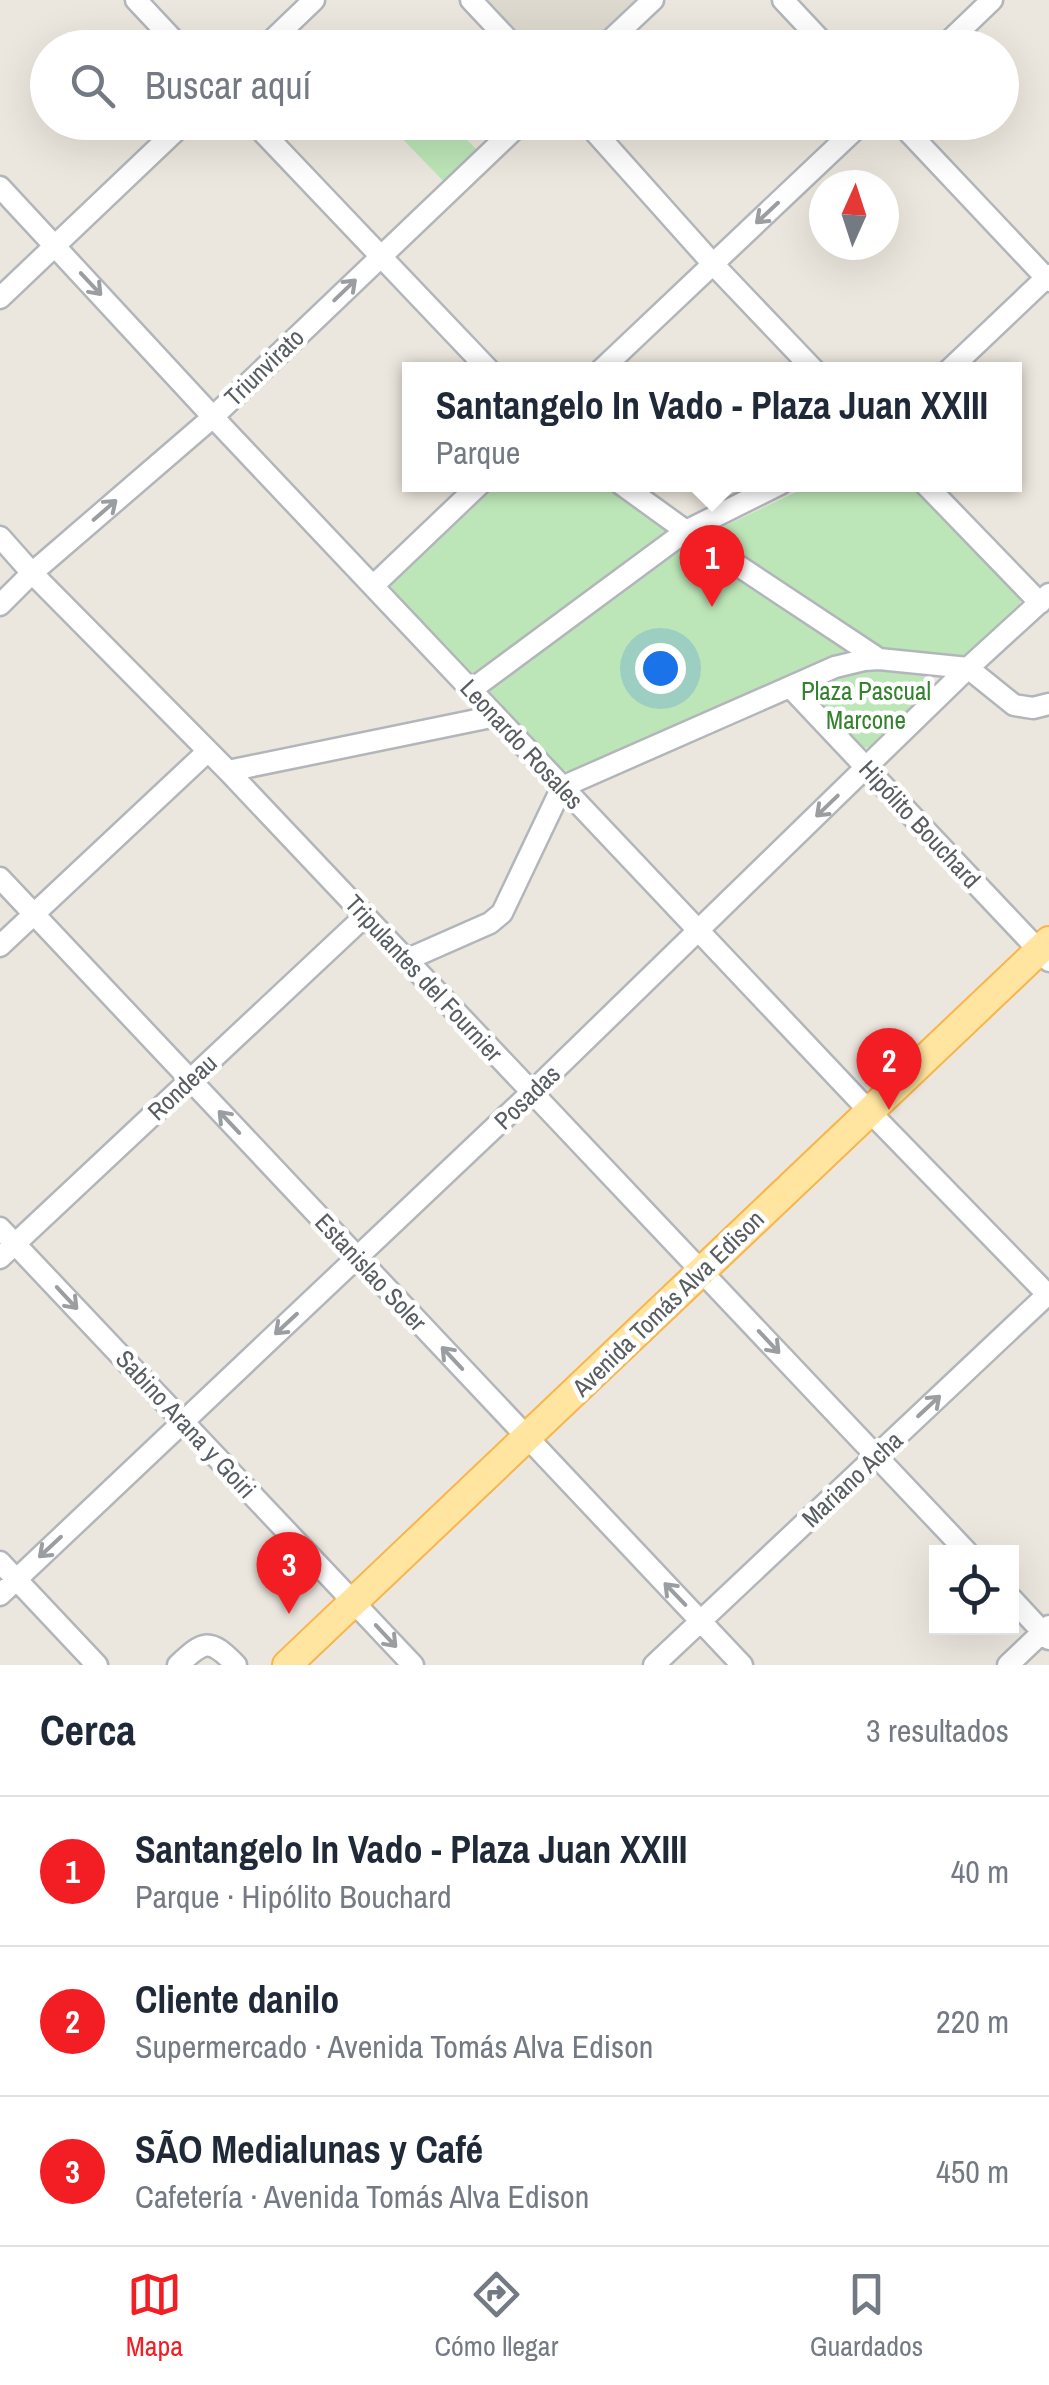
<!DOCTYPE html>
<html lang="es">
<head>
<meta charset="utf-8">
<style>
  body { margin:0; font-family:"Archivo Narrow",sans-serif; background:#f6f6f7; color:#1f2937 }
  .controls { position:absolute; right:30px; bottom:30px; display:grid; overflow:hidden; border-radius:0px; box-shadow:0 10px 40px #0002 }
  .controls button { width:90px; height:90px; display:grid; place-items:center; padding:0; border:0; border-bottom:2px solid #e0e1e3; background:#fff; color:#1f2937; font:50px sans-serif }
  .compass { position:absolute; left:809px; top:170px; width:90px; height:90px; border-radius:50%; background:#fff; box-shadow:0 10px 40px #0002; rotate:3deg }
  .you { position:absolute; left:660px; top:668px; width:35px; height:35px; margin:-25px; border:8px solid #fff; border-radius:50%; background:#1a73e8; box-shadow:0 0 0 15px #1a73e833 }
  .badge { display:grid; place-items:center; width:65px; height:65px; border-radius:50%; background:#f31d24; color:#fff; font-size:32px; font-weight:700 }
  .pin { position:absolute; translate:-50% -82px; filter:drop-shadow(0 2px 5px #0008) }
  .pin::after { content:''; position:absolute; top:52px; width:35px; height:30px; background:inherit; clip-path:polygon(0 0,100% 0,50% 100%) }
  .popup { position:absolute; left:402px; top:362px; width:620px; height:130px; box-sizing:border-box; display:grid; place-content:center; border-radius:0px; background:#fff; filter:drop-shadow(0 2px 8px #0005); font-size:32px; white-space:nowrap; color:#747a83 }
  .popup b { font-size:38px; color:#1f2937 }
  .popup::after { content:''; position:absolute; left:50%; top:100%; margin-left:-20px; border:20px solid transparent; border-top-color:#fff }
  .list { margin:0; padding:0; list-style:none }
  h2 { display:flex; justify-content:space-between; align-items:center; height:130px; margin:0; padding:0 40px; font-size:42px }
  h2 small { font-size:32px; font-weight:400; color:#747a83 }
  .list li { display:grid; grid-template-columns:65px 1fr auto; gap:30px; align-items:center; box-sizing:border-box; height:150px; padding:0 40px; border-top:2px solid #e0e1e3 }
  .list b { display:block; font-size:38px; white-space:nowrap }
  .list p { margin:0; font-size:32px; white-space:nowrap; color:#747a83 }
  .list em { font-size:32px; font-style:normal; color:#747a83 }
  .icon { flex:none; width:55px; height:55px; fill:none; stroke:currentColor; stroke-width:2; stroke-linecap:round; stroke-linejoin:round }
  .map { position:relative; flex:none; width:1049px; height:1665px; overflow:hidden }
  .search { position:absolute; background:#fff; box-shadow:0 10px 40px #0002; left:30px; right:30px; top:30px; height:110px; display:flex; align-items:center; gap:25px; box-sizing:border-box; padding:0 35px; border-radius:55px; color:#747a83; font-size:38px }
  .sheet { height:580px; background:#fff }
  nav { display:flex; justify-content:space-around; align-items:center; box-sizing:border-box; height:140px; border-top:2px solid #e0e1e3; background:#fff; font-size:28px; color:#747a83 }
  nav a { display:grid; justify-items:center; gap:5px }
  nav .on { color:#f31d24 }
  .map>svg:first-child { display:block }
  .education { fill:#ded9cf }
  .green { fill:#bde6b8 }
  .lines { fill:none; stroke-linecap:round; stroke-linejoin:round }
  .minor-casing { stroke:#b2b6bb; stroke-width:25 }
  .major-casing { stroke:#f9b54a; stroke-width:32 }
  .minor { stroke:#fff; stroke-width:20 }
  .major { stroke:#ffe5a0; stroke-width:28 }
  .oneway { stroke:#9a9ea0 }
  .labels { text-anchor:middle; stroke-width:9; stroke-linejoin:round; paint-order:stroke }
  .street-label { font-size:25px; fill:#575d61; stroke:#fff }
  .park-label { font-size:25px; fill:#33822e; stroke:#fff }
</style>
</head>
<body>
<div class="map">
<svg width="1049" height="1665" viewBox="0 0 1049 1665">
  <rect width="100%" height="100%" fill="#ece7de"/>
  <path class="education" d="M471 0H653L602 48 516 47Z"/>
  <path class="green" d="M387 123H450L485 158 451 189Z
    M914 484 1021 597 1019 608 966 657 827 661 573 771 560 770 390 593 389 588 391 582 492 485H608L689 543 811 485Z
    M884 669 923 674 929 680V690L871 747 861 748 810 696C810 693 810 690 812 688 821 675 868 670 884 669Z"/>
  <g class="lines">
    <defs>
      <path id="minor" d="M136 0 181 48
        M471 0 516 48
        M783 0 828 48
        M264 48 314 0
        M602 48 653 0
        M942 48 992 0
        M253 122 489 370
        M586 122 713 264 814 370
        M899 122 1049 281
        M0 187 213 417 870 1112 1049 1296
        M0 298 185 122
        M601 370 863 122
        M949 370 1049 275
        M621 484 686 531 879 659
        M925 484 1040 603
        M0 537 32 573 228 771 967 1552
        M373 586 480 484
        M0 605 32 573 213 417 522 122
        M790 687 1049 961
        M471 690 686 531 780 484
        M228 771 496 716
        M0 878 742 1665
        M0 946 208 751
        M406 960 490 923 502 913 562 787 835 667 864 660 879 659 968 668 1014 705 1033 708 1049 704
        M0 1228 413 1665
        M0 1258 365 916
        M0 1562 97 1665
        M0 1595 532 1092 968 668 1049 594
        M1012 1599 1049 1639
        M178 1665C204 1641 209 1637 236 1665
        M654 1665 1049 1293
        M1008 1665 1049 1626"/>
      <path id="major" d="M287 1665 1049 941"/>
    </defs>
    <use href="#minor" class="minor-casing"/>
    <use href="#major" class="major-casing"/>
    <use href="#minor" class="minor"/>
    <use href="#major" class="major"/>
  </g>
  <defs><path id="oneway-shaft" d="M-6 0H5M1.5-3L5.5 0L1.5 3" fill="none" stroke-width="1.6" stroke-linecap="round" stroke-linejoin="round" transform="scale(2.5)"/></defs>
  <g class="oneway">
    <use href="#oneway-shaft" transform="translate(767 213) rotate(137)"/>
    <use href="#oneway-shaft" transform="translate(91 284) rotate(47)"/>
    <use href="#oneway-shaft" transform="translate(345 290) rotate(-44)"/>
    <use href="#oneway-shaft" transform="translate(105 510) rotate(-41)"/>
    <use href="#oneway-shaft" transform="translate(827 806) rotate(136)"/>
    <use href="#oneway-shaft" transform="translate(229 1122) rotate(-133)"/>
    <use href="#oneway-shaft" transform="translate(67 1298) rotate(47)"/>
    <use href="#oneway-shaft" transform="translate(286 1324) rotate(137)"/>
    <use href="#oneway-shaft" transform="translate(769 1342) rotate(47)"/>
    <use href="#oneway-shaft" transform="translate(452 1358) rotate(-133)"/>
    <use href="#oneway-shaft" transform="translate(929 1406) rotate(-43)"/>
    <use href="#oneway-shaft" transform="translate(50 1547) rotate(137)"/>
    <use href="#oneway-shaft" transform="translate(675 1594) rotate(-134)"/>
    <use href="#oneway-shaft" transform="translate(386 1636) rotate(47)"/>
  </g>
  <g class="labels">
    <g class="street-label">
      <text transform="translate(264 367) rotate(-44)" y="9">Triunvirato</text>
      <text transform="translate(522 744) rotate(47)" y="9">Leonardo Rosales</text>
      <text transform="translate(920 824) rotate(47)" y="9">Hipólito Bouchard</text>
      <text transform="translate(424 978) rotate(47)" y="9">Tripulantes del Fournier</text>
      <text transform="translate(182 1087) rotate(-43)" y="9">Rondeau</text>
      <text transform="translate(527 1097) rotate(-44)" y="9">Posadas</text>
      <text transform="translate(371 1272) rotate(47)" y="9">Estanislao Soler</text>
      <text transform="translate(668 1303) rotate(-44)" y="9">Avenida Tomás Alva Edison</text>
      <text transform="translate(186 1424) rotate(47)" y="9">Sabino Arana y Goiri</text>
      <text transform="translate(852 1479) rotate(-43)" y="9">Mariano Acha</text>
    </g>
    <g class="park-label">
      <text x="866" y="700">Plaza Pascual<tspan x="866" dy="29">Marcone</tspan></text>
    </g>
  </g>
</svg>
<div class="controls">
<button><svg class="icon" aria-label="locate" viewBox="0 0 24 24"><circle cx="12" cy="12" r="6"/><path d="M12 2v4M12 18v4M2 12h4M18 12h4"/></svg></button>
</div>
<svg class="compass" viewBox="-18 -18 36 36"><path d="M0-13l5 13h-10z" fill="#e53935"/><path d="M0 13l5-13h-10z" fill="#747a83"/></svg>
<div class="you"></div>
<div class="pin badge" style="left:712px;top:607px">1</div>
<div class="popup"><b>Santangelo In Vado - Plaza Juan XXIII</b>Parque</div>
<div class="pin badge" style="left:889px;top:1110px">2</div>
<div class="pin badge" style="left:289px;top:1614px">3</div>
<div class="search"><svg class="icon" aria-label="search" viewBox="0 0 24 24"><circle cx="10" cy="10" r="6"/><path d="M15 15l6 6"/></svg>Buscar aquí</div>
</div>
<section class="sheet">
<h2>Cerca<small>3 resultados</small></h2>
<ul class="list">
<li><span class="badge">1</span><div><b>Santangelo In Vado - Plaza Juan XXIII</b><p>Parque · Hipólito Bouchard</p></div><em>40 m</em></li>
<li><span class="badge">2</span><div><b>Cliente danilo</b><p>Supermercado · Avenida Tomás Alva Edison</p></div><em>220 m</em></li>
<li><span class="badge">3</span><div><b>SÃO Medialunas y Café</b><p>Cafetería · Avenida Tomás Alva Edison</p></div><em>450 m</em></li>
</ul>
</section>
<nav>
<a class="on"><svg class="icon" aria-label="map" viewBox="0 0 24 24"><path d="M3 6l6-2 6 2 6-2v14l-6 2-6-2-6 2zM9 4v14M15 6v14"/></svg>Mapa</a>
<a><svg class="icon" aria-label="directions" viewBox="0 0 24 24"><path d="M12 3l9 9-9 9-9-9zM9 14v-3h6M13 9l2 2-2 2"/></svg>Cómo llegar</a>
<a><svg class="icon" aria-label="saved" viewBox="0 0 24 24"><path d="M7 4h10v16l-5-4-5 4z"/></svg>Guardados</a>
</nav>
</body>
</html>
